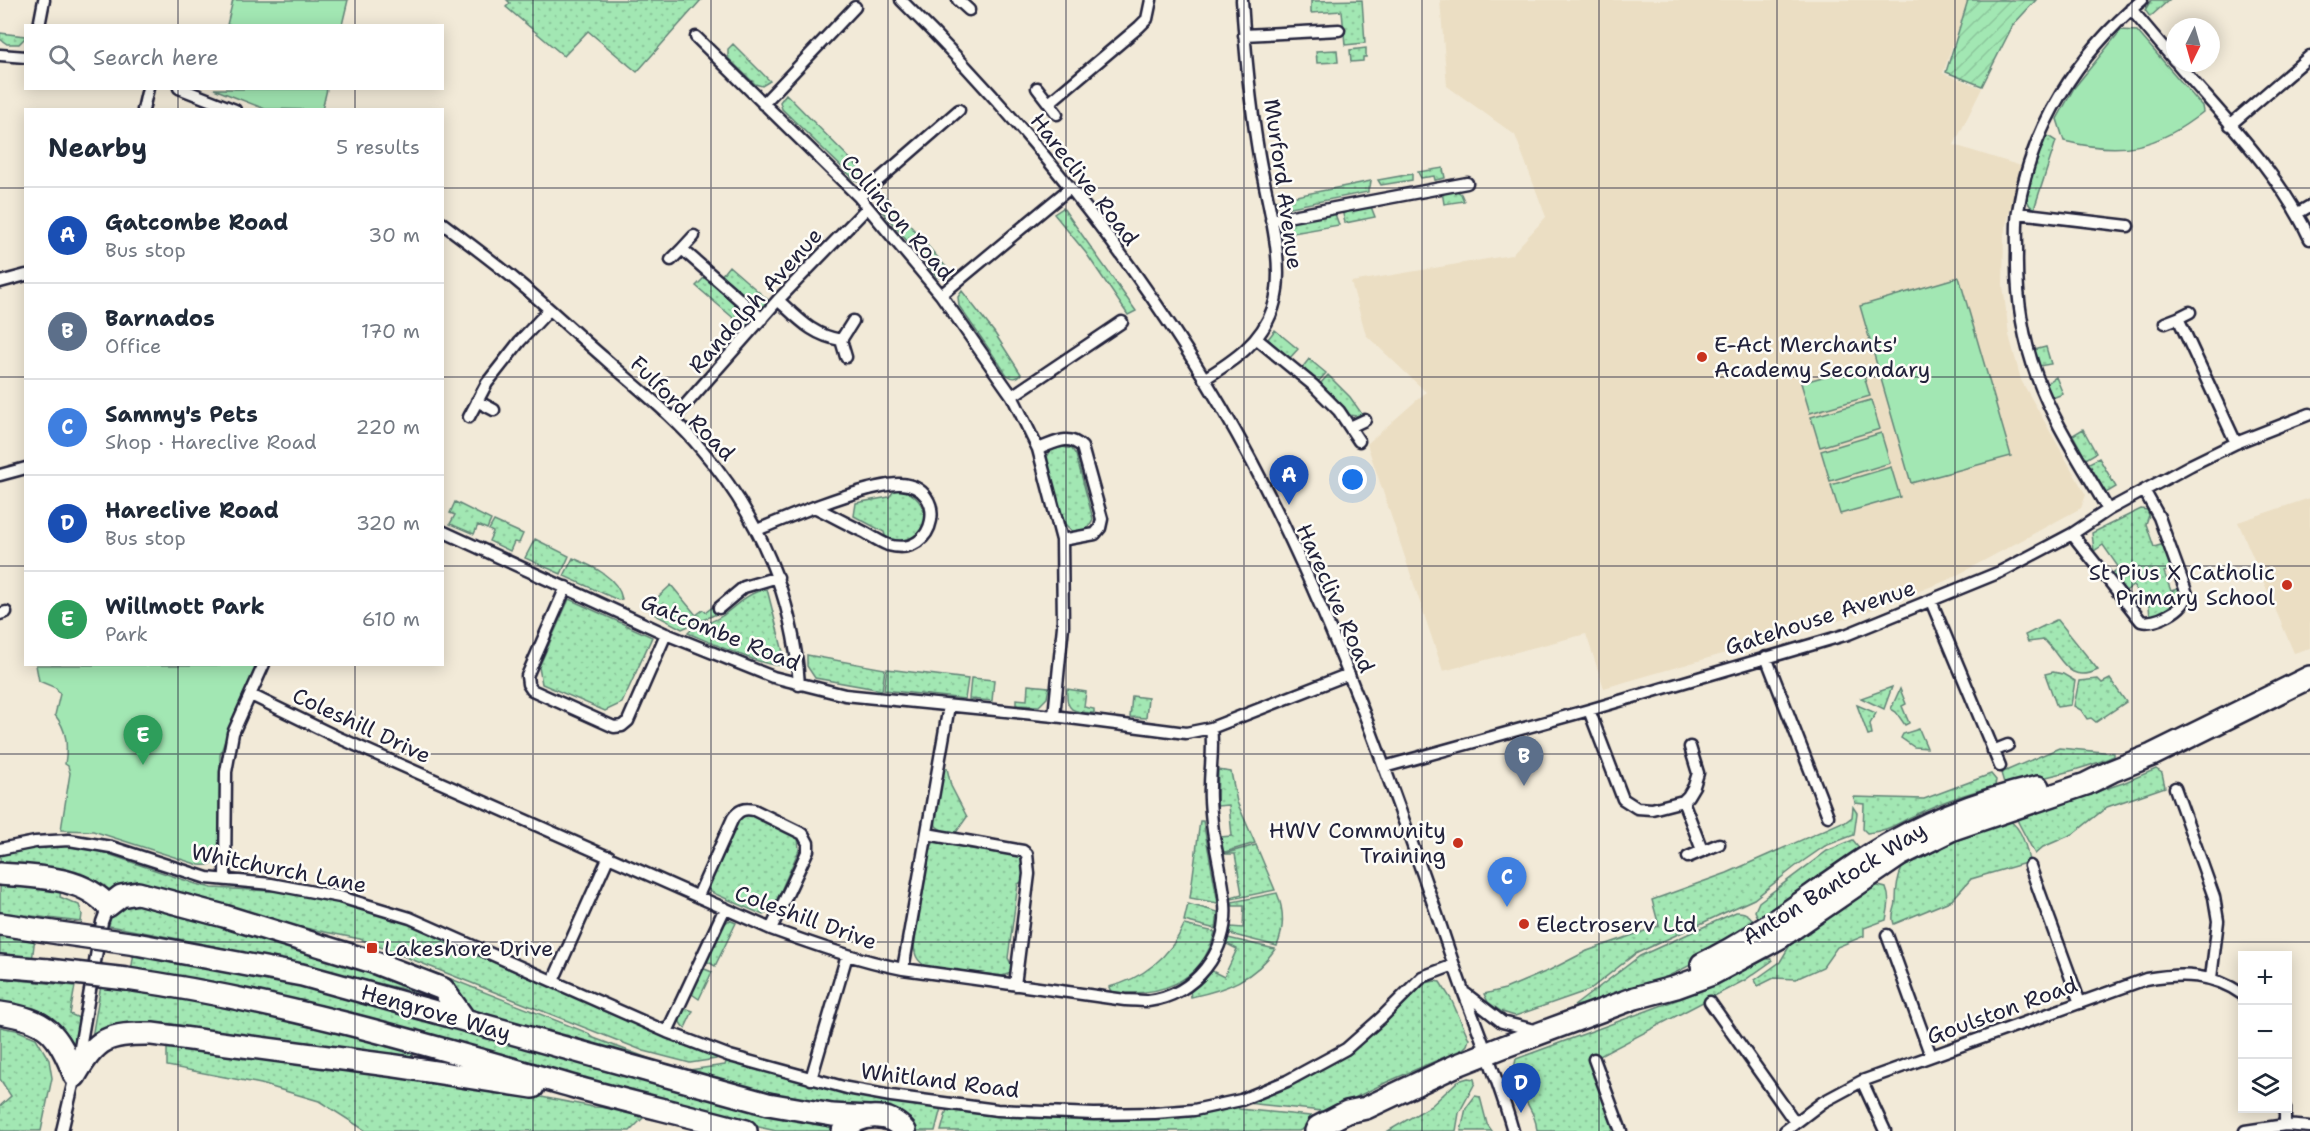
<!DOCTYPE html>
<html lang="en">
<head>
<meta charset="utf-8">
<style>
  body { margin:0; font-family:"Shantell Sans",sans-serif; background:#f6f6f7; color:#1f2937 }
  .controls { position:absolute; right:18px; bottom:18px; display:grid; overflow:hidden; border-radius:0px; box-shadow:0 3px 15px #0003 }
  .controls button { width:54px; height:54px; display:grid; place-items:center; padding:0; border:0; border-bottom:2px solid #e0e1e3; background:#fff; color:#1f2937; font:30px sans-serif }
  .compass { position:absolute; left:2166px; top:18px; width:54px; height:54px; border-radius:50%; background:#fff; box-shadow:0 3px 15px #0003; rotate:185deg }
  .you { position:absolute; left:1353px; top:480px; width:21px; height:21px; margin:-15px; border:4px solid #fff; border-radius:50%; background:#1a73e8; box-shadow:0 0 0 9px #1a73e833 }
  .badge { display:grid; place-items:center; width:39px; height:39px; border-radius:50%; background:#111827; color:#fff; font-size:20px; font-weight:700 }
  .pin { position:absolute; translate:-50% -50px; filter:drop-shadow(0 2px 3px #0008) }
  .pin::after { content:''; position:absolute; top:32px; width:21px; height:18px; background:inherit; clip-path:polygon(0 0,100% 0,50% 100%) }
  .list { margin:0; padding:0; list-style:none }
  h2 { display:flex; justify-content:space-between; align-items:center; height:78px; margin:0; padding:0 24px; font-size:26px }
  h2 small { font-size:20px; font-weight:400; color:#747a83 }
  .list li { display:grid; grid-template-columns:39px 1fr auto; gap:18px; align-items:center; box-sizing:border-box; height:96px; padding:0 24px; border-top:2px solid #e0e1e3 }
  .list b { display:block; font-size:22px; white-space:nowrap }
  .list p { margin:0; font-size:20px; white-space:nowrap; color:#747a83 }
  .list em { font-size:20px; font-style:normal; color:#747a83 }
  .icon { flex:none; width:33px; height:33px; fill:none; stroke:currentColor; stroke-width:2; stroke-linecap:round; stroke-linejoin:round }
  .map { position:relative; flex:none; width:2310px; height:1131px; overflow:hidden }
  .search { position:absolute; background:#fff; box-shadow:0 3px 15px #0003; left:24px; top:24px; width:420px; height:66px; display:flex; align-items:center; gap:15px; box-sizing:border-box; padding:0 21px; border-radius:0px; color:#747a83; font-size:22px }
  .panel { position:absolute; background:#fff; box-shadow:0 3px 15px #0003; left:24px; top:108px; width:420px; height:558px; border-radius:0px }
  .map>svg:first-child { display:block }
  .built { fill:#ebdec3 }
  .grass { fill:url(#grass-dots); stroke:#628477; stroke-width:1.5 }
  .park { fill:#a2e7b3; stroke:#628477; stroke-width:1.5 }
  .garden { fill:url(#garden-furrows); stroke:#628477; stroke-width:1.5 }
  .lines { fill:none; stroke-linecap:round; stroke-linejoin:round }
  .street-casing { stroke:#22223b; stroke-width:15 }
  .highway-casing { stroke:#22223b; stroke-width:26 }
  .street { stroke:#fdfcf7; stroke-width:10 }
  .highway { stroke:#fdfcf7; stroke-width:21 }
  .highway-bridge-casing { stroke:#22223b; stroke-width:26; stroke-linecap:butt }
  .highway-bridge { stroke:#fdfcf7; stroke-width:21 }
  .grid { fill:none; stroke:#22223b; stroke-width:1.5; stroke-opacity:0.55 }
  .poi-dot { fill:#c8321e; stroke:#fdfcf7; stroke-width:2 }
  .labels { text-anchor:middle; stroke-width:5; stroke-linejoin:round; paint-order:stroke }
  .street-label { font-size:22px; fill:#22223b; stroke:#fdfcf7 }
  .poi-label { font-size:22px; fill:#22223b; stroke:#fdfcf7; text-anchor:start }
</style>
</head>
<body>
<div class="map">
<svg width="2310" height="1131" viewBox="0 0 2310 1131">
  <defs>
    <pattern id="grass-dots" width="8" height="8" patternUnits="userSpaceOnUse" patternTransform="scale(1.5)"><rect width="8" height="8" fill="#a2e7b3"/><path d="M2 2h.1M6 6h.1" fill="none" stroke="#8bc69b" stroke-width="1.8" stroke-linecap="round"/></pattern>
    <pattern id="garden-furrows" width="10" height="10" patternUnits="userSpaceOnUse" patternTransform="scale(1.5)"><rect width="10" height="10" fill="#a2e7b3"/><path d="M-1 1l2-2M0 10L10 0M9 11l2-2" fill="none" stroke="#8bc69b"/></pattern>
  </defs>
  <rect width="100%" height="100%" fill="#f2ead8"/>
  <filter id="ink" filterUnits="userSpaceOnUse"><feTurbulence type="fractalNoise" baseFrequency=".0167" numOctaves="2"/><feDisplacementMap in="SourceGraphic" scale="12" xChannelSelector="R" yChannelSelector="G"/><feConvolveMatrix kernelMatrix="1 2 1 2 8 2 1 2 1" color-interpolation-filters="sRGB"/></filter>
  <g filter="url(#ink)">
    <path class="built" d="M1440 0H1968L1943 73 1982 88 1954 145 2021 166 2004 234 2003 285 2009 335 2021 380 2086 495 2081 508 1948 580 1855 616 1604 688 1586 634 1443 671 1367 444 1426 392 1366 335 1351 282 1511 255 1546 217 1515 135 1447 86Z
      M2310 498V648L2294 653 2238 522Z"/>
    <path class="grass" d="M507 0H701L637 72 588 31 564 56 506 7 510 3Z
      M1362 0 1365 43 1345 45 1342 11 1311 13V1Z
      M2151 0H2169L2150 17 2145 10Z
      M0 33 25 36V38L19 44H7L0 39Z
      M733 44 770 81 762 86 755 84 728 58V49Z
      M1366 48V57H1363V61L1351 62 1350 50Z
      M1337 50 1338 62 1317 63 1316 51Z
      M786 94 869 178 861 182 855 180 782 109 780 102Z
      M2048 136 2056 141 2034 209C2031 207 2029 206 2028 202 2023 192 2041 149 2045 138Z
      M1443 168 1445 178 1435 180 1434 176 1421 178 1418 172Z
      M1412 174V180L1381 185 1378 180Z
      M1371 181 1370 187 1368 188V192L1286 208 1284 205H1277L1276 200Z
      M1454 189 1461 194 1464 201 1444 204 1442 191Z
      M882 193 952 274 947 278 937 277 878 206 877 200Z
      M1370 204 1375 217 1345 223 1343 214 1346 209Z
      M1063 208 1136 311 1128 315 1086 253 1054 214Z
      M1334 211 1339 225 1282 235C1280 229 1282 226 1287 223V220Z
      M729 266 768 300 762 307 754 305 721 276Z
      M706 276 749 316V322L745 328 696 286Z
      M962 291 994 332 1021 374C1017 379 1013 379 1007 375L959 306 958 297Z
      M1275 330 1298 349 1289 359 1268 339Z
      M2046 347 2051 364 2039 366 2034 350Z
      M1309 359 1326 373 1318 382 1302 368Z
      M1328 375 1350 397 1362 414 1356 416 1348 415 1320 384Z
      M2056 377 2063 394 2052 398 2046 384Z
      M2083 429 2096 453 2086 459 2073 435Z
      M1063 447 1072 449 1076 455 1093 519C1090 530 1083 530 1073 532L1065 524 1047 464 1046 459 1051 450Z
      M2099 458 2116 487 2106 493 2089 463Z
      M903 490C941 504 925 555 886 539L884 532 854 516 856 503 889 497 894 491Z
      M455 502 491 520 487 529 478 525 474 534 450 524 455 515 450 513Z
      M2141 509 2147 510 2149 515 2146 524 2154 547 2164 544 2173 568 2164 572 2171 591 2180 588 2183 600 2179 604 2150 617 2149 606 2133 586 2124 592 2111 574 2119 568 2103 545 2094 551 2092 533Z
      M494 521 523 534 519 543 514 542 510 551 489 541 493 532 489 530Z
      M535 539 569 556 561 574 525 558Z
      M573 558C592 566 618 577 622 599L618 600 564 576Z
      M671 585 696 615 703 610 706 612 714 606 719 613 682 629 650 612 657 598Z
      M767 589 785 660 782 665C768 669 705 640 688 633L691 630C701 625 713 622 722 616 737 605 748 592 767 589Z
      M569 599 652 637 622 703 605 711 542 684 539 667Z
      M2056 620H2058L2098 670C2067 685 2062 656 2044 640L2028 642 2025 635Z
      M807 655 885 669 882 690 815 678 807 666Z
      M887 669 968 679 965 699 884 690Z
      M2053 672 2063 674 2075 681 2071 705 2057 707 2045 674Z
      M971 678 994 680 992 701 969 699Z
      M2098 679 2102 683 2110 679 2126 702 2096 722 2091 718 2087 719 2081 710 2074 706 2079 681Z
      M1028 685 1049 687 1047 698 1039 706 1016 705V699L1027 700Z
      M1892 687 1884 709 1861 698Z
      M1067 689 1086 692 1084 707 1094 709V713C1074 712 1065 712 1067 689Z
      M1900 689 1906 704 1902 706 1909 723 1905 725 1896 712 1891 709Z
      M1132 696 1148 698 1146 718 1130 717Z
      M1857 705 1876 713 1870 724 1872 734 1868 735Z
      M1919 729 1927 748 1914 747 1901 738 1903 734Z
      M2059 748 2114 753V756C2081 771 2043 777 2008 786L2004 783 2001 773Z
      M943 767 947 768 951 786 967 817 955 834 943 831 936 826 935 818Z
      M2156 769 2162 773 2165 787 2107 807 2073 834 2043 847 2035 854 2018 822 2019 818 2123 783Z
      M1218 770 1231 772 1237 802 1255 843 1225 852 1223 851 1220 837 1232 836 1229 805 1217 806Z
      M1991 774 1996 780 1995 786C1968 793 1940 802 1915 815 1896 824 1888 831 1867 833L1863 829 1864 804 1855 803 1854 797 1924 799Z
      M1853 807 1857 813 1854 835 1825 846 1796 866 1754 899 1635 954 1589 990 1515 1016 1502 1012 1488 1002 1484 994 1505 989 1550 970 1587 951 1659 926 1652 900 1727 873 1842 822 1844 823 1852 817Z
      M746 813 798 837 799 850 775 904 771 911 763 915 711 892 708 886 735 819Z
      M1200 821H1203L1218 903 1190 898Z
      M2010 821C2022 829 2027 849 2029 862L1971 879 1952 900 1894 924C1890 915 1896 909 1896 901 1896 888 1897 879 1902 868L1955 841Z
      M1853 840 1865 855 1762 926 1755 911 1759 902 1827 851Z
      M947 841 949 845 994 853C1004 848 1017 854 1024 861L1025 880 1018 884 1008 958 1013 968 1008 974 1002 976 925 966C917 960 915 956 914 946L930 849 934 842Z
      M1256 845 1275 890 1232 899 1231 897 1242 894 1235 854H1223Z
      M40 846H65L99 851 196 884 212 888 291 892 345 901 387 914 676 1042 717 1056 716 1059 690 1063 644 1051 360 939 290 925 130 882 105 892 70 872 0 866V852Z
      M0 883 61 888 60 897 79 905 82 914 81 922 0 912Z
      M1874 885 1886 888C1891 900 1888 908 1886 920L1864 928V936L1837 947 1823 967 1796 979 1774 978 1758 986 1755 980 1780 962 1790 945Z
      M1277 893C1284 910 1284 929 1277 946L1230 934 1231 927 1243 928 1244 906H1233L1232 902Z
      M142 901 404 981 415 992C313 967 212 944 109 926 112 904 123 906 142 901Z
      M1188 904 1218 912 1216 929 1184 921Z
      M1736 912C1749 911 1752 919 1758 928 1699 961 1641 996 1574 1006L1640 956Z
      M729 920 736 923 715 966 706 961 719 929Z
      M1184 925 1215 932C1202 984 1158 997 1111 992L1109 987C1142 979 1170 957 1184 925Z
      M0 932 35 937 32 961 0 959Z
      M1228 938 1275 949C1255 979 1225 990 1191 997L1190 991 1212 971 1224 977 1237 949 1227 944Z
      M134 952 338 992 839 1123 834 1131H776L733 1121 131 972Z
      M1766 959H1771L1772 961 1745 980 1590 1061 1615 1131H1537C1536 1105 1508 1088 1516 1059L1709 988Z
      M408 962 588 1033 591 1037 664 1064 663 1067 476 1012 471 1009 455 987 406 966Z
      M702 968 712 972 699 999 689 992Z
      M0 978 75 986 70 1014 81 1019 75 1050 68 1039 0 1008Z
      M1435 981 1440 982 1451 999 1469 1039 1467 1045 1463 1049 1387 1082 1324 1113 1322 1111 1247 1103C1321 1078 1366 1043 1420 988L1426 983Z
      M101 985 287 1017 414 1051 411 1061 165 1023C137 1021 117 1027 92 1037Z
      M682 1007 693 1011 685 1028C677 1023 679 1015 682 1007Z
      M0 1027 16 1030 36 1038 49 1060 52 1078 41 1131H0V1106L11 1096 0 1079Z
      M167 1042 515 1092 594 1107 651 1110 630 1131H366L319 1101 261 1084 167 1066Z
      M727 1059 825 1087 941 1108 935 1131H916L910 1118 890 1106 848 1105 799 1099 682 1071 725 1065Z
      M1468 1078 1474 1079 1475 1083 1459 1113 1456 1131H1388L1431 1106 1458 1081Z
      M1475 1096 1480 1097 1487 1124 1492 1131H1461L1466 1108Z
      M1238 1106 1239 1109 1320 1117 1321 1120 1299 1131H941L947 1109C1043 1121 1142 1128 1238 1106Z"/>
    <path class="park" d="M233 0H348L342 25H227Z
      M2121 30 2137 31 2202 106 2203 112C2157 149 2121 155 2064 141L2057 119 2074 88Z
      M214 89H327L322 110 265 109Z
      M1959 277 2011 456 1911 483 1860 306Z
      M1861 366 1870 396 1810 413 1801 383Z
      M1871 400 1880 429 1820 447 1811 417Z
      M1881 433 1890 463 1830 481 1821 451Z
      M1891 467 1900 497 1840 514 1831 485Z
      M36 665H257L234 715 220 755 219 857C213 865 209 866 199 865L93 831 61 830 70 773 68 766 65 764C68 745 67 730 55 715L60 694 56 688 39 681Z"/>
    <path class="garden" d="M1968 0H2036L2013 25 1982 86 1946 72Z"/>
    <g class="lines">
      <defs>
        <path id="street" d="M901 0C1036 133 1163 294 1252 462 1327 604 1382 757 1435 909 1445 938 1454 967 1465 996 1482 1040 1500 1085 1513 1131
          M958 0 969 10
          M2131 9 2175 61
          M39 26 44 0
          M1244 35 1339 30
          M696 37 859 197 941 295 1012 396 1038 449 1062 540 1063 626 1054 716
          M0 55 26 57
          M2177 63C2224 118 2279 172 2310 239
          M179 88 235 110
          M1037 88 1057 114
          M1049 103 1139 27 1147 19 1151 0
          M763 104 855 7
          M143 110 148 88
          M2230 125 2310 56
          M859 197 959 110
          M2018 213 2128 226
          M2298 213 2310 206
          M1271 220 1467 183
          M442 223C467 242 493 261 518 282 547 306 574 332 603 357 636 387 673 415 702 450 759 516 794 598 799 685
          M682 249 694 236
          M671 260 682 249 762 319
          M0 282 26 275
          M941 295 1070 188
          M778 300C799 319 812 335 841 340L846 357
          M2178 318 2190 312
          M2165 323 2178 318 2236 443
          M1257 339 1313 385 1339 411 1359 441
          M841 340 853 321
          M1204 379C1233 361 1262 342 1273 308 1288 265 1265 196 1258 150 1250 101 1245 50 1242 0
          M1012 396 1122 322
          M477 401 494 410
          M469 417 487 383 520 341 549 310
          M673 419 778 300 867 208
          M1350 427 1365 420
          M1038 449C1055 443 1068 433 1082 447L1102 519 1100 528 1095 534 1062 540
          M0 475 26 468
          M2108 510C2084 467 2054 424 2037 377 2022 337 2016 295 2017 252 2017 239 2016 225 2018 211 2031 127 2077 55 2142 0
          M757 530C794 515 831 499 869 489 879 487 891 483 901 484 949 487 937 559 888 545 880 542 871 536 864 532 847 524 831 515 814 507
          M442 531 666 634 773 677 845 695 1054 716 1186 733 1211 728 1349 674
          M2072 534 2141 621C2155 625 2185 610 2187 594L2159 517 2145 492
          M566 587 527 676 528 684 532 690 614 727 622 726 628 721 666 634
          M1931 601 2000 766
          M719 608 744 587 778 577
          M0 614 6 612
          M1766 657 1828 816
          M251 695 335 736 771 929C815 945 858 960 903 969L1125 1000C1133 1000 1141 1001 1148 1001 1195 995 1229 952 1225 904 1223 877 1215 850 1212 823 1211 811 1209 799 1210 787 1210 767 1214 748 1211 728
          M1589 710 1623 799 1637 808 1652 809 1683 801 1688 796 1694 786 1698 773 1690 747
          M1993 751 2008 745
          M1384 767 1589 710 1848 634 2000 572 2072 534 2108 510 2191 465 2236 443 2310 414
          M2175 788 2214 897 2218 921 2211 978
          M1683 801 1702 850
          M927 834 1023 851 1027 854 1029 874 1015 985
          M0 849 35 842 69 840 111 847 207 878 271 884 340 897 410 918 667 1032 730 1056 847 1088 891 1096 997 1110 1094 1114 1155 1113 1194 1110 1241 1100 1287 1081 1346 1049 1381 1018 1422 977 1454 965
          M1688 857 1719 844
          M2030 866 2080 1003
          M225 880 226 772 233 733 264 664
          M698 896 733 818C739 810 744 808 754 810L803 834 808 843V850L771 929
          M1887 935 1931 1056
          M903 969 949 706
          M553 981 609 856
          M1466 994 1502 1022 1538 1031
          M1710 1002 1795 1122
          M667 1032 725 908
          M1594 1059 1621 1131
          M811 1079 847 955
          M1862 1081 1885 1131
          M2285 1125V1108
          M62 1131 75 1076 102 922 108 906
          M1785 1131 1823 1102 1862 1081 2146 979C2182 973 2212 973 2242 994
          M2245 1131 2285 1125 2310 1127"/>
        <path id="highway" d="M0 874C37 877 82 876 108 906L121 896 138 893 224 916 373 962 443 989 465 1020
          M0 924 59 933
          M136 944 302 975 768 1104 832 1115 868 1117
          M1702 964C1763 935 1814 891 1870 855 1923 822 1978 801 2038 787
          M0 966 48 970
          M127 979C281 1001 429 1045 578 1088 634 1103 690 1116 746 1131
          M0 1013C48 1020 57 1032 75 1076
          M75 1076C96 1038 109 1033 152 1034L396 1066 533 1087
          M843 1131C859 1113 889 1111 905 1131
          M1316 1131 1318 1127 1347 1112 1366 1108 1455 1066 1503 1047 1635 998 1676 987 1712 974 1779 938 1900 855 1953 829 2086 784 2112 771 2152 755 2310 677"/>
      </defs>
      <use href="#street" class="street-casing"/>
      <use href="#highway" class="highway-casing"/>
      <use href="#street" class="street"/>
      <use href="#highway" class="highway"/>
      <defs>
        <path id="highway-bridge" d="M59 933 136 944
          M48 970 127 979"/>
      </defs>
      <use href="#highway-bridge" class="highway-bridge-casing"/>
      <use href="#highway-bridge" class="highway-bridge"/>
    </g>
  </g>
  <path class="grid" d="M178 0V26M355 0V26M533 0V1131M711 0V1131M888 0V1131M1066 0V1131M1244 0V1131M1422 0V1131M1599 0V1131M1777 0V1131M1955 0V1131M2132 0V1131M178 88V110M355 88V110M0 188H26M442 188H2310M0 377H26M442 377H2310M0 566H26M442 566H2310M178 664V1131M355 664V1131M0 754H2310M0 942H2310"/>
  <g class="poi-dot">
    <circle cx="1702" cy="357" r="6"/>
    <circle cx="2287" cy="585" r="6"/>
    <circle cx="1458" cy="843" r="6"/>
    <circle cx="1524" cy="924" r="6"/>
    <rect x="366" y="942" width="12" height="12" rx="3"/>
  </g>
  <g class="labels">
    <g class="street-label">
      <text transform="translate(1085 179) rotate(52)" y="8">Hareclive Road</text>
      <text transform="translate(1284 184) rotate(82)" y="8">Murford Avenue</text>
      <text transform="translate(898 217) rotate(49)" y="8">Collinson Road</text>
      <text transform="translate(755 300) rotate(-48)" y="8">Randolph Avenue</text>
      <text transform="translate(683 408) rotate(45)" y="8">Fulford Road</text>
      <text transform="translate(1336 598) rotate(66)" y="8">Hareclive Road</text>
      <text transform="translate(1820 617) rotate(-18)" y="8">Gatehouse Avenue</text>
      <text transform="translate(721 632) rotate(22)" y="8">Gatcombe Road</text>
      <text transform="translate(362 725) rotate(25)" y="8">Coleshill Drive</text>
      <text transform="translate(279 868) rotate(11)" y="8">Whitchurch Lane</text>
      <text transform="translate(1834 883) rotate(-32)" y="8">Anton Bantock Way</text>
      <text transform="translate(806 917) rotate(20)" y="8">Coleshill Drive</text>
      <text transform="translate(2002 1010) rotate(-20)" y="8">Goulston Road</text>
      <text transform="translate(436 1012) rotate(16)" y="8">Hengrove Way</text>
      <text transform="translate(940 1080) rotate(7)" y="8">Whitland Road</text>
    </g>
    <g class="poi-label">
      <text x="1714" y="352">E-Act Merchants'<tspan x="1714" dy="25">Academy Secondary</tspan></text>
      <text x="2275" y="580" text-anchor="end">St Pius X Catholic<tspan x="2275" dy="25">Primary School</tspan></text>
      <text x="1446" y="838" text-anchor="end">HWV Community<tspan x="1446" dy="25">Training</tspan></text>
      <text x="1536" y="932">Electroserv Ltd</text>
      <text x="384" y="956">Lakeshore Drive</text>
    </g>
  </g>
</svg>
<div class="controls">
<button>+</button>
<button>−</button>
<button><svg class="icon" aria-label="layers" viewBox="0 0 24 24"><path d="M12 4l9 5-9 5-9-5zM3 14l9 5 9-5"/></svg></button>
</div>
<svg class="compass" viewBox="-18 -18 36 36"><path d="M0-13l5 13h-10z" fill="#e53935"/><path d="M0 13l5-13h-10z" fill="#747a83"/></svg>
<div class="you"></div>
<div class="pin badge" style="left:1289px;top:505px;background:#1a4fb4">A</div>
<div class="pin badge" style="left:1524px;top:786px;background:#5c6f8a">B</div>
<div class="pin badge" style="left:1507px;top:907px;background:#3f7fe0">C</div>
<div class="pin badge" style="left:1521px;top:1113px;background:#1a4fb4">D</div>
<div class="pin badge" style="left:143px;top:765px;background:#2e9e5b">E</div>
<div class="search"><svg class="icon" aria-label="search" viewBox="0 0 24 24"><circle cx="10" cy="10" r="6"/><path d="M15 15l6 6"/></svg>Search here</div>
<section class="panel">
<h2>Nearby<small>5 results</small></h2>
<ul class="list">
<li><span class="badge" style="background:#1a4fb4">A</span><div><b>Gatcombe Road</b><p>Bus stop</p></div><em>30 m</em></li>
<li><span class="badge" style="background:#5c6f8a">B</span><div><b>Barnados</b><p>Office</p></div><em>170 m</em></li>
<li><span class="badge" style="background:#3f7fe0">C</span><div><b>Sammy's Pets</b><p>Shop · Hareclive Road</p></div><em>220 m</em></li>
<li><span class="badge" style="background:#1a4fb4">D</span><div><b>Hareclive Road</b><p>Bus stop</p></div><em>320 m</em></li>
<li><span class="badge" style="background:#2e9e5b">E</span><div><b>Willmott Park</b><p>Park</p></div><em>610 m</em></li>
</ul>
</section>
</div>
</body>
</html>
